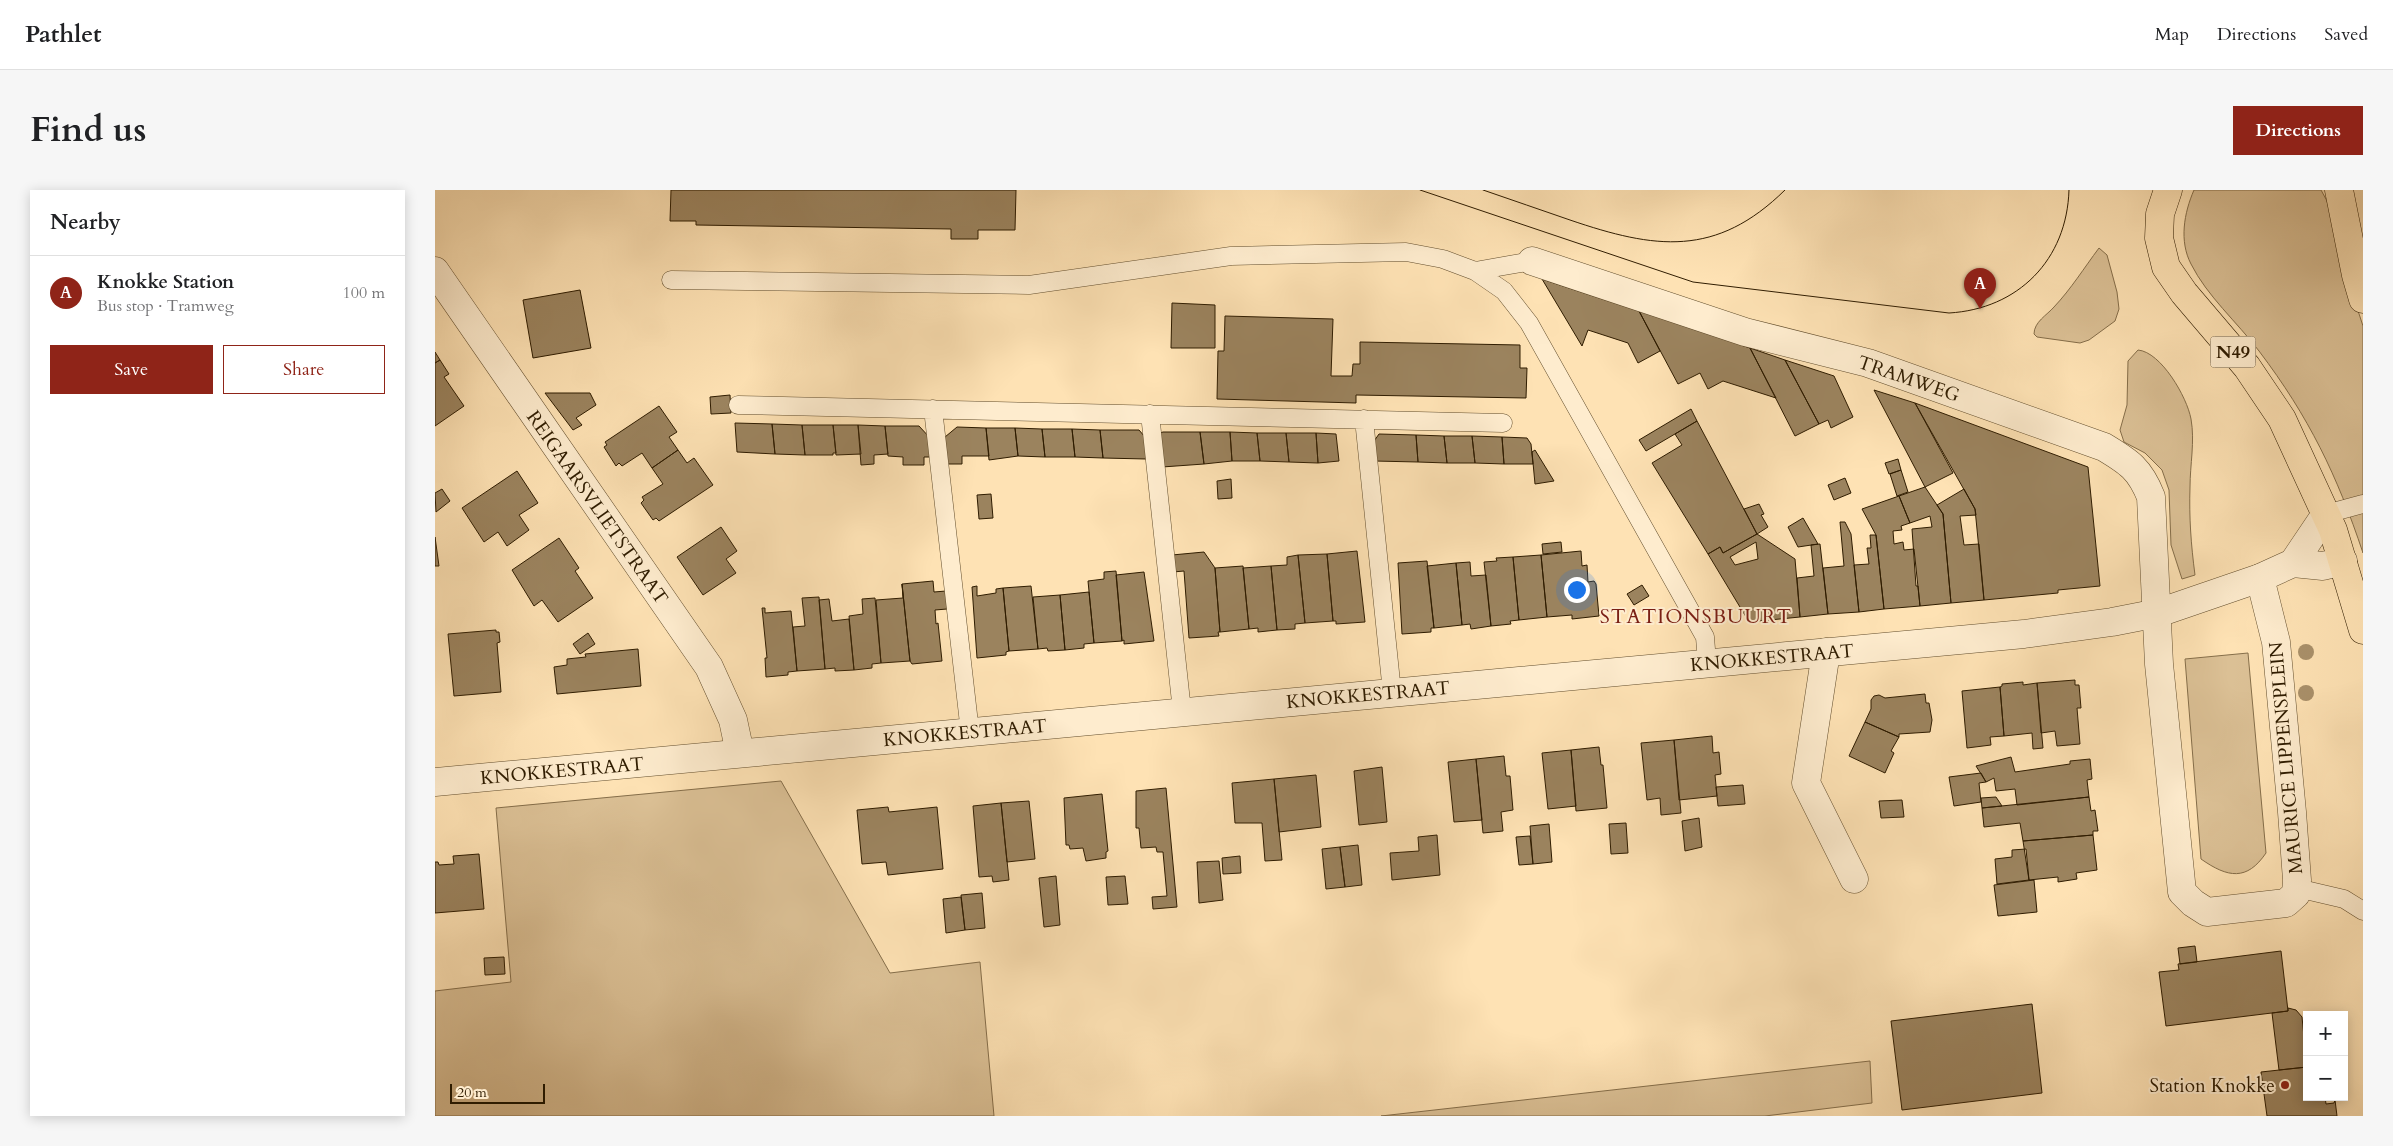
<!DOCTYPE html>
<html lang="en">
<head>
<meta charset="utf-8">
<style>
  body { margin:0; font-family:Cardo,serif; background:#f6f6f6; color:#202124 }
  .controls { position:absolute; right:15px; bottom:15px; display:grid; overflow:hidden; border-radius:0px; box-shadow:0 2px 12px #0003 }
  .controls button { width:45px; height:45px; display:grid; place-items:center; padding:0; border:0; border-bottom:1px solid #e0e0e0; background:#fff; color:#202124; font:25px sans-serif }
  .scale { position:absolute; left:15px; bottom:12px; width:95px; box-sizing:border-box; padding-left:5px; border:2px solid #2f1c00; border-top:0; font-size:14px; line-height:18px; white-space:nowrap; color:#2f1c00; -webkit-text-stroke:4px #feecce; paint-order:stroke }
  .you { position:absolute; left:1141px; top:399px; width:18px; height:18px; margin:-12px; border:4px solid #fff; border-radius:50%; background:#1a73e8; box-shadow:0 0 0 8px #1a73e833 }
  .badge { display:grid; place-items:center; width:32px; height:32px; border-radius:50%; background:#8f2418; color:#fff; font-size:16px; font-weight:700 }
  .pin { position:absolute; translate:-50% -41px; filter:drop-shadow(0 1px 2px #0008) }
  .pin::after { content:''; position:absolute; top:26px; width:18px; height:15px; background:inherit; clip-path:polygon(0 0,100% 0,50% 100%) }
  .list { margin:0; padding:0; list-style:none }
  h2 { display:flex; justify-content:space-between; align-items:center; height:65px; margin:0; padding:0 20px; font-size:21px }
  h2 small { font-size:16px; font-weight:400; color:#757577 }
  .list li { display:grid; grid-template-columns:32px 1fr auto; gap:15px; align-items:center; box-sizing:border-box; height:75px; padding:0 20px; border-top:1px solid #e0e0e0 }
  .list b { display:block; font-size:19px; white-space:nowrap }
  .list p { margin:0; font-size:16px; white-space:nowrap; color:#757577 }
  .list em { font-size:16px; font-style:normal; color:#757577 }
  .actions { display:flex; gap:10px; padding:15px 20px }
  .actions a { flex:1; padding:11px 0; border:1px solid #8f2418; border-radius:0px; text-align:center; font-size:18px; color:#8f2418 }
  .actions .main { background:#8f2418; color:#fff }
  .map { position:relative; flex:none; width:1928px; height:926px; overflow:hidden; border-radius:0px }
  header { display:flex; align-items:center; gap:30px; box-sizing:border-box; height:70px; padding:0 25px; background:#fff; border-bottom:1px solid #e0e0e0 }
  header strong { font-size:24px }
  nav { display:flex; gap:28px; margin-inline-start:auto; font-size:18px }
  .intro { display:flex; align-items:center; justify-content:space-between; box-sizing:border-box; height:120px; padding:0 30px }
  h1 { margin:0; font-size:35px }
  .button { padding:12px 22px; border-radius:0px; background:#8f2418; color:#fff; font-size:18px; font-weight:700 }
  main { display:flex; gap:30px; padding:0 30px }
  aside { flex:1; background:#fff; border-radius:0px; box-shadow:0 2px 12px #0003 }
  .map>svg:first-child { display:block }
  .green { fill:#dbc095; stroke:#856e4a }
  .building { fill:#9b835e; stroke:#2f1c00; fill-rule:evenodd }
  .lines { fill:none; stroke-linecap:round; stroke-linejoin:round }
  .service-casing { stroke:#634e2d; stroke-width:19 }
  .minor-casing { stroke:#634e2d; stroke-width:29 }
  .tertiary-casing { stroke:#634e2d; stroke-width:29 }
  .primary-casing { stroke:#2f1c00; stroke-width:29 }
  .service { stroke:#feecce; stroke-width:18 }
  .minor { stroke:#feecce; stroke-width:28 }
  .tertiary { stroke:#feecce; stroke-width:28 }
  .primary { stroke:#fee2b4; stroke-width:28 }
  .tram { stroke:#2f1c00; stroke-width:1 }
  .tree { fill:#a9906a }
  .poi-dot { fill:#8f2418; stroke:#feecce; stroke-width:2 }
  .labels { text-anchor:middle; stroke-width:4; stroke-linejoin:round; paint-order:stroke }
  .shield { fill:#feecce; stroke:#6d5a3e; stroke-width:1 }
  .shield-label { font-size:18px; font-weight:bold; fill:#2f1c00 }
  .street-label { font-size:19px; fill:#2f1c00; stroke:#feecce }
  .poi-label { font-size:19px; fill:#2f1c00; stroke:#feecce; text-anchor:end }
  .neighbourhood-label { font-size:20px; letter-spacing:1px; fill:#7a1f14; stroke:#feecce }
</style>
</head>
<body>
<header>
<strong>Pathlet</strong>
<nav><a>Map</a><a>Directions</a><a>Saved</a></nav>
</header>
<div class="intro"><h1>Find us</h1><a class="button">Directions</a></div>
<main>
<aside>
<h2>Nearby<small></small></h2>
<ul class="list">
<li><span class="badge">A</span><div><b>Knokke Station</b><p>Bus stop · Tramweg</p></div><em>100 m</em></li>
</ul>
<div class="actions"><a class="main">Save</a><a>Share</a></div>
</aside>
<div class="map">
<svg width="1928" height="926" viewBox="0 0 1928 926">
  <rect width="100%" height="100%" fill="#fee2b4"/>
  <filter id="stains"><feTurbulence type="fractalNoise" baseFrequency=".004" numOctaves="4"/><feColorMatrix values="0 0 0 0 .2 0 0 0 0 .09 0 0 0 0 .02 0 0 0 .5 -.17"/></filter>
  <radialGradient id="worn" r=".72"><stop offset=".6" stop-color="#630" stop-opacity="0"/><stop offset="1" stop-color="#630" stop-opacity=".3"/></radialGradient>
  <path class="green" d="M1759 0H1886L1892 11 1912 87 1928 136V363C1902 285 1874 227 1824 161 1802 132 1772 106 1756 74 1744 51 1749 23 1759 0Z
    M1664 58 1672 65 1682 102 1684 119 1680 131 1654 150 1645 153 1602 147 1599 144C1599 132 1612 125 1619 117 1636 99 1649 78 1664 58Z
    M1703 160C1726 162 1752 207 1756 229 1760 251 1755 275 1755 297 1754 327 1756 355 1760 385L1747 389 1736 355 1734 300 1727 280 1710 263 1689 252 1685 240 1692 215 1693 171Z
    M1813 463 1831 663C1812 691 1793 688 1766 669L1750 469Z
    M346 591 455 783 545 772 559 926H0V801L76 792 61 618Z
    M1435 871 1437 913 1330 926H946Z"/>
  <path class="building" d="M236 0H581L580 40H543V49H516V39L261 35V31H235Z
    M1107 89 1204 121 1225 161 1203 173 1193 153 1153 140 1147 156Z
    M145 100 156 158 98 168 88 110Z
    M737 113 780 115V158H736Z
    M1204 121 1315 158 1341 208 1288 191 1273 199 1265 183 1243 194Z
    M790 126 898 129 896 186H917L918 174H925V152L1085 155V178H1092L1091 208 921 205V213L782 209 783 161H789Z
    M1315 158 1350 170 1384 234 1360 246Z
    M0 162 5 170 0 173Z
    M5 170 14 184 9 187 29 216 0 236V173Z
    M1350 170 1399 186 1418 227 1396 238 1393 230 1384 234Z
    M1439 200 1480 213 1518 283 1490 297Z
    M110 203H155L161 215 141 228 147 235 138 240Z
    M295 205 296 223 276 224 275 207Z
    M1480 213 1653 277 1665 396 1623 400V403L1549 410 1540 319Z
    M224 216 242 242 234 247 243 260 217 278 207 263 187 276 184 273 181 276 169 257 172 255 170 252Z
    M1256 219 1262 231 1211 261 1204 250Z
    M1262 231 1322 344 1288 363 1285 357 1273 364 1217 273 1247 255 1240 244Z
    M300 233 337 234 340 264 302 262Z
    M337 234 367 235 370 265 340 264Z
    M367 235H398L401 263H398V265H370Z
    M398 235H423L426 264 401 265Z
    M423 235 450 236 453 264 439 265V274L426 275Z
    M450 236H484L496 249 497 267H489V275H468V267L453 266Z
    M522 237 551 238 554 266H527V274H512L510 247Z
    M551 238H580L583 266 554 270Z
    M580 238 607 239 610 267 583 266Z
    M607 239H637L640 267H610Z
    M637 239 665 240 668 268 640 267Z
    M665 240H704L710 247 711 269 668 268Z
    M728 242H765L769 274 727 277 725 243Z
    M765 242H795L797 271 769 274Z
    M795 242 822 243 825 271H797Z
    M822 243H851L854 272 825 271Z
    M851 243H881L883 273 854 272Z
    M881 243 901 244 904 271 883 273Z
    M944 244 981 245 983 272 939 271 937 254Z
    M981 245 1009 246 1012 273 983 272Z
    M1009 246H1037L1040 273H1012Z
    M1037 246 1067 247 1069 274 1040 273Z
    M1067 247 1092 248 1096 254 1098 274H1069Z
    M243 260 252 273 259 268 278 295 224 331 221 328 218 330 206 313 209 310 207 307 228 294 217 278Z
    M1100 260 1119 291 1100 294 1097 262Z
    M1463 269 1466 280 1454 284 1450 273Z
    M1466 280 1473 302 1462 306 1455 284Z
    M82 281 103 313 84 325 94 340 72 356 63 342 49 352 27 318Z
    M1410 288 1416 303 1399 310 1393 295Z
    M796 289 797 308 783 309 782 291Z
    M1490 297 1508 324 1516 413 1485 416 1483 396H1481L1477 339 1497 337 1495 326 1475 333 1464 306Z
    M7 299 15 311 1 322 0 303Z
    M1529 299 1540 319 1541 325 1525 326 1529 355 1544 354 1549 410 1516 413 1508 324 1502 315Z
    M556 304 558 328 544 329 542 305Z
    M1464 306 1475 333 1466 336 1467 340 1458 341 1459 354 1468 352 1469 360 1479 359 1485 416 1449 419 1441 345 1427 319Z
    M1324 314 1329 324 1326 325 1333 337 1322 344 1309 319Z
    M1368 328 1383 354 1363 357 1353 337Z
    M1405 332H1410L1416 344 1424 422 1393 424 1388 378 1409 376Z
    M286 337 302 361 291 369 301 383 268 405 242 367Z
    M1322 344 1360 369 1365 427 1314 432 1273 364 1285 357 1288 363ZM1321 352 1323 369 1300 375 1295 367Z
    M1435 345H1441L1449 419 1424 422 1419 375 1434 374 1432 358H1436Z
    M0 347 4 376H0Z
    M124 348 144 378 140 381 158 408 123 432 107 410 99 416 77 380Z
    M1126 352 1127 362 1108 364 1107 354Z
    M1385 354 1393 424 1365 427 1362 388 1379 386 1376 355Z
    M922 361 930 432 901 434V431H898L892 364Z
    M1146 361 1147 376 1152 375 1153 392 1159 391 1161 394 1164 426 1137 429V425L1112 427 1106 365Z
    M769 362 780 378 785 442H783L784 446 754 448 749 381 738 382 737 365Z
    M892 364 898 431 870 433 863 365Z
    M863 365 870 433 860 434V439L842 440 836 376 852 375V367Z
    M1106 365 1112 427 1084 430 1078 367Z
    M1078 367 1084 430 1075 431 1076 434 1056 436 1049 372 1062 371 1061 368Z
    M992 371 999 438H996V442L967 444 963 373Z
    M1035 372 1036 386 1051 385 1056 436 1036 439 1035 434 1027 435 1021 373Z
    M1021 373 1027 435 999 438 992 376Z
    M808 376 814 439 785 442 780 378Z
    M836 376 842 440 823 442V438L814 439 808 378Z
    M681 381 687 451 659 453 653 391 669 389V382Z
    M709 382 719 451 689 454V450L687 451 681 385Z
    M498 391 499 402 511 401 512 419 500 420 501 434 503 433 507 471 477 474 475 471 467 394Z
    M467 394 475 471 446 473 441 410 468 408Z
    M1207 395 1214 406 1199 415 1192 404Z
    M542 396V406L561 403V399L568 398 574 461 571 462V465L542 468 537 397Z
    M596 396 603 459 574 461 568 398Z
    M654 402 659 453 649 454V458L630 460 625 405Z
    M625 405 630 460 613 461 612 458 603 459 598 407Z
    M384 407 390 479 362 481 358 437 370 436 367 408Z
    M440 408 446 473 437 474V478L419 480 414 426 428 424 427 409Z
    M394 409 397 431 414 429 419 480 400 481V478L390 479 384 410Z
    M327 418H330V423L356 421 362 481 353 482V485L331 487 330 468H332Z
    M61 440V442H64L65 452 62 453 66 502 19 506 13 444Z
    M153 443 160 454 145 464 138 454Z
    M203 459 206 496 122 504 119 477 132 475V469L151 467 150 464Z
    M1640 490V495H1644L1646 518H1642L1645 554 1622 556 1620 541 1606 543 1602 493Z
    M1588 492V495L1602 493 1608 558 1598 559 1597 543 1569 546 1565 497 1567 496V494Z
    M1565 497 1569 546 1555 547 1556 555 1532 558 1527 501Z
    M1490 504 1491 513H1494L1497 530 1495 542 1464 544V547L1430 532 1436 519V510L1439 506 1444 505 1450 508Z
    M1430 532 1464 547 1456 561 1459 563 1450 583 1414 566Z
    M1277 546 1278 563 1284 562 1286 584 1280 585 1282 606 1244 610 1239 550Z
    M1239 550 1246 623 1226 625 1225 608 1212 610 1206 553Z
    M1164 557 1166 575H1168L1172 618 1141 621 1136 560Z
    M1136 560 1141 616 1113 619 1107 563Z
    M1069 566 1071 586H1075L1078 620 1066 622 1068 641 1048 643 1041 569Z
    M1576 567 1580 582 1635 574V571L1655 569 1657 589 1652 590 1654 607 1582 615 1580 599 1561 601 1559 588 1551 592 1541 576Z
    M1041 569 1047 630 1019 632 1013 572Z
    M947 577 952 632 924 635 919 581Z
    M1546 583 1551 592 1544 593 1546 612 1519 616 1514 587Z
    M881 585 886 637 844 642 839 589Z
    M839 589 847 670 830 671 827 633H800L797 593Z
    M1308 595 1310 614 1283 616 1281 597Z
    M731 598 742 717 718 719 717 707 732 706 728 662H722L721 657 706 658 704 638H701V601Z
    M667 604 673 661 671 662V668L651 671 648 658 635 659 634 655H631L629 608Z
    M1561 607 1567 616 1547 618 1546 608Z
    M1654 607 1656 621 1660 620 1663 641H1658V645L1588 651 1585 633 1549 637 1547 618Z
    M1467 610 1469 627 1446 628 1444 611Z
    M594 611 600 669 572 672 566 613Z
    M566 613 574 690 558 692 557 686 544 687 538 616Z
    M453 617 454 622 502 617 508 679 453 685 451 672 427 674 422 620Z
    M1264 628 1267 657 1250 661 1247 631Z
    M1191 633 1193 663 1176 664 1174 634Z
    M1114 634 1117 672 1098 674 1095 636Z
    M1002 645 1005 685 957 690 955 663 984 661 983 647Z
    M1658 645 1662 680 1641 683 1642 689 1623 692V687L1594 690 1588 651Z
    M1095 646 1098 674 1084 675 1081 647Z
    M923 655 927 695 910 697 905 657Z
    M905 657 910 697 891 699 887 659Z
    M1591 659 1594 690 1562 694 1560 669 1577 667V660Z
    M44 664 49 719 0 723V672H3L4 675 19 674 18 666Z
    M805 666 806 683 788 684 787 668Z
    M784 671 788 710 764 713 762 672Z
    M621 686 625 735 609 737 604 688Z
    M690 686 693 714 673 715 671 687Z
    M1599 690 1602 722 1563 726 1559 695Z
    M547 703 550 738 530 740 526 705Z
    M526 707 530 740 511 743 508 709Z
    M1760 756 1762 772 1745 774 1743 758Z
    M1846 761 1853 821 1731 836 1724 782 1744 780 1743 774Z
    M69 767 70 784 50 785 49 768Z
    M1597 814 1607 903 1467 920 1456 831Z
    M1853 818 1861 820 1867 827 1872 877 1844 880 1837 823 1853 821Z
    M1872 877V907H1890L1891 914 1899 913 1900 910 1902 926H1832L1826 882Z"/>
  <g class="lines">
    <defs>
      <path id="service" d="M1040 81 1097 71
        M236 90 594 95 796 66 971 62 1008 69 1040 81 1069 101 1094 133 1270 447 1272 472
        M303 215 1068 233
        M498 219 535 542
        M715 224 747 521
        M929 229 957 502
        M1891 324 1928 314
        M1862 698 1909 709 1928 721"/>
      <path id="minor" d="M1097 71 1310 142 1433 173 1669 257C1694 272 1705 279 1716 307L1724 474 1747 702 1758 713 1772 722 1851 713 1861 704 1862 690 1857 622 1841 452 1825 388
        M0 81 274 477 298 530 305 563
        M1391 462 1371 593 1419 689"/>
      <path id="tertiary" d="M1858 373 1891 324
        M0 592 1589 444 1677 432 1723 423 1825 388 1858 373 1888 376 1908 371"/>
      <path id="primary" d="M1733 0 1725 24 1724 48 1731 77 1749 103 1812 177 1847 229 1898 340 1928 440
        M1904 0 1921 85 1928 109"/>
    </defs>
    <use href="#service" class="service-casing"/>
    <use href="#minor" class="minor-casing"/>
    <use href="#tertiary" class="tertiary-casing"/>
    <use href="#primary" class="primary-casing"/>
    <use href="#service" class="service"/>
    <use href="#minor" class="minor"/>
    <use href="#tertiary" class="tertiary"/>
    <use href="#primary" class="primary"/>
    <path class="tram" d="M985 0 1258 92 1514 123C1583 119 1632 70 1634 0
      M1048 0C1077 10 1106 20 1135 30 1220 59 1281 68 1350 0"/>
  </g>
  <g class="tree">
    <circle cx="1871" cy="462" r="8"/>
    <circle cx="1871" cy="503" r="8"/>
  </g>
  <circle class="poi-dot" cx="1850" cy="895" r="5"/>
  <g class="labels">
    <rect class="shield" x="1775.5" y="146.5" width="45" height="31" rx="4"/>
    <g class="shield-label">
      <text x="1798" y="168">N49</text>
    </g>
    <g class="street-label">
      <text transform="translate(1474 188) rotate(19)" y="7">TRAMWEG</text>
      <text transform="translate(163 317) rotate(55)" y="7">REIGAARSVLIETSTRAAT</text>
      <text transform="translate(1337 467) rotate(-5)" y="7">KNOKKESTRAAT</text>
      <text transform="translate(933 504) rotate(-5)" y="7">KNOKKESTRAAT</text>
      <text transform="translate(530 542) rotate(-5)" y="7">KNOKKESTRAAT</text>
      <text transform="translate(1850 568) rotate(-95)" y="7">MAURICE LIPPENSPLEIN</text>
      <text transform="translate(127 580) rotate(-5)" y="7">KNOKKESTRAAT</text>
    </g>
    <g class="poi-label">
      <text x="1840" y="902">Station Knokke</text>
    </g>
    <g class="neighbourhood-label">
      <text x="1261" y="433">STATIONSBUURT</text>
    </g>
  </g>
  <rect width="100%" height="100%" filter="url(#stains)"/>
  <rect width="100%" height="100%" fill="url(#worn)"/>
</svg>
<div class="controls">
<button>+</button>
<button>−</button>
</div>
<div class="scale">20 m</div>
<div class="you"></div>
<div class="pin badge" style="left:1545px;top:119px">A</div>
</div>
</main>
</body>
</html>
